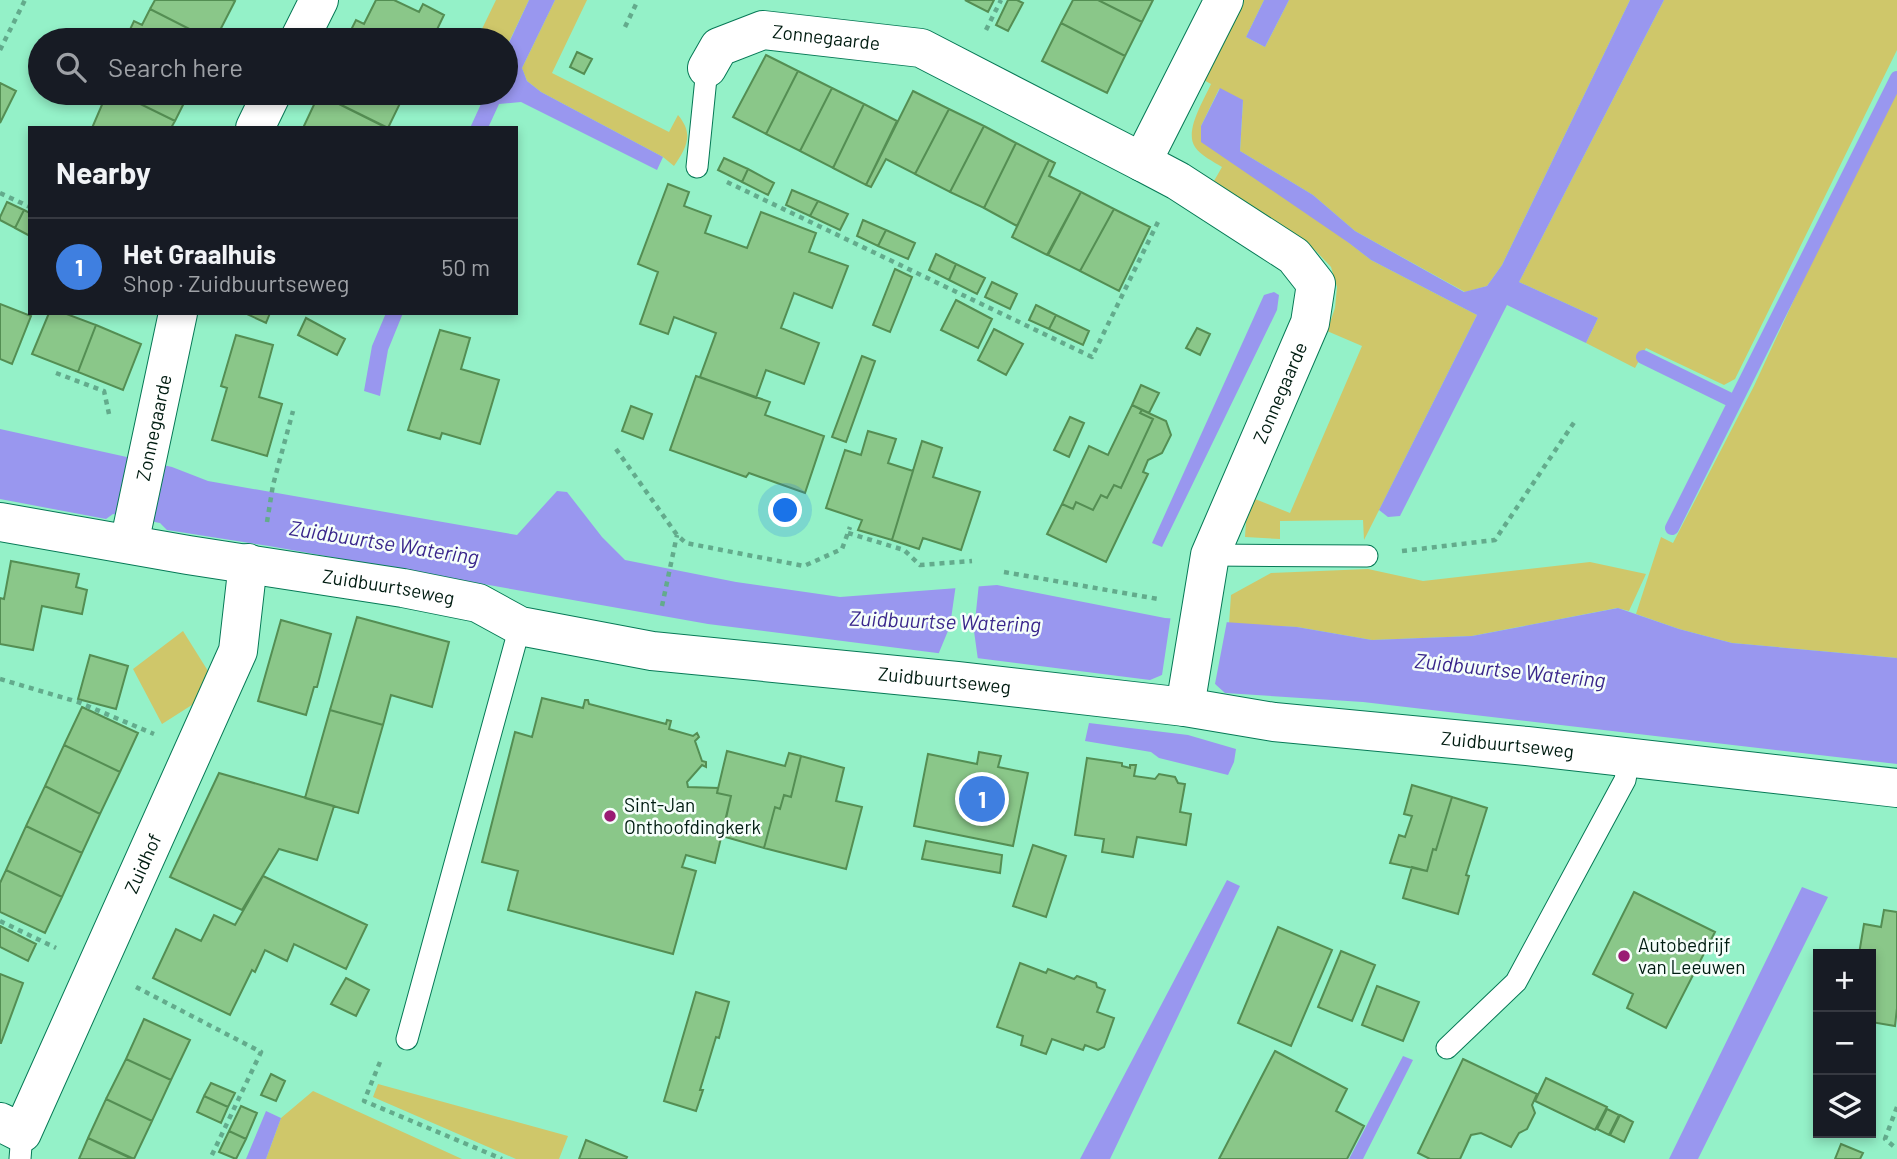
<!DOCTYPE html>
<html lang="en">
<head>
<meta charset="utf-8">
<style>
  body { margin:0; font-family:Barlow,sans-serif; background:#242831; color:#f1f3f6 }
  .controls { position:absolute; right:21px; bottom:21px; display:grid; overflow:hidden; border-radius:0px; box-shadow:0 4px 10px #0003 }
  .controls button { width:63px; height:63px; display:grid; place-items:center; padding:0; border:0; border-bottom:2px solid #363941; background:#171b24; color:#f1f3f6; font:35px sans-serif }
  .you { position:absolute; left:786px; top:511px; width:24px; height:24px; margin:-18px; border:5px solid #fff; border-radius:50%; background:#1a73e8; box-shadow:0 0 0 10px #1a73e833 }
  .badge { display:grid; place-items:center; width:46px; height:46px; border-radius:50%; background:#ca92bb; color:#fff; font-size:23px; font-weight:700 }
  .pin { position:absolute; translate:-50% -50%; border:4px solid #fff; box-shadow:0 2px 7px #0006 }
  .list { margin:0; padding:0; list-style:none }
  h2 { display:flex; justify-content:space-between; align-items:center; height:91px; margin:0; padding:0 28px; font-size:30px }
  h2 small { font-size:23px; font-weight:400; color:#9ea1a6 }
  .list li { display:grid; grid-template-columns:46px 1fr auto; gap:21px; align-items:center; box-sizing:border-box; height:98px; padding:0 28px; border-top:2px solid #363941 }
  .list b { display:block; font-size:26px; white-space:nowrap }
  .list p { margin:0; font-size:23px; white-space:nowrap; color:#9ea1a6 }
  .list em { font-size:23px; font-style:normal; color:#9ea1a6 }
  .icon { flex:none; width:38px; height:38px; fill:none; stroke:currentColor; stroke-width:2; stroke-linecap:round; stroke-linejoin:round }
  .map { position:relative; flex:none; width:1897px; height:1159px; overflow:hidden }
  .search { position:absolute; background:#171b24; box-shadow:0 4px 10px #0003; left:28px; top:28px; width:490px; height:77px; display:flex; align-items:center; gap:18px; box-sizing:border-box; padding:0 24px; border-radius:38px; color:#9ea1a6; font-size:26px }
  .panel { position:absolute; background:#171b24; box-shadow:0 4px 10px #0003; left:28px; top:126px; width:490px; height:189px; border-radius:0px }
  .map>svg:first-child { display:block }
  .green { fill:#cfc76a }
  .water { fill:#9997ef }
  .pier { fill:#94f1c8 }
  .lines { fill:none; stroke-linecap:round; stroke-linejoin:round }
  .stream { stroke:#9997ef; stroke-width:14 }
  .building { fill:#8ac789; stroke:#548e53; stroke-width:2 }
  .service-casing { stroke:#067956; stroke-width:23 }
  .minor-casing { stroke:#067956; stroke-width:40 }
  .path { stroke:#63ab8c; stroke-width:4.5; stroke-dasharray:5 5; stroke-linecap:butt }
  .service { stroke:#fff; stroke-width:21 }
  .minor { stroke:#fff; stroke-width:38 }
  .poi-dot { fill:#9a1c73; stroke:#f5fefa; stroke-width:2.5 }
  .labels { text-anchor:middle; stroke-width:5; stroke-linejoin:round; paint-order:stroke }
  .street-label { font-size:19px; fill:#001c11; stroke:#f5fefa }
  .poi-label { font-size:19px; fill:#001c11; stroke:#f5fefa; text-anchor:start }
  .water-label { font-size:21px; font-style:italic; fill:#39268b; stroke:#f5fefa }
</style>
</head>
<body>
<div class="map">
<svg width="1897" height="1159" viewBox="0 0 1897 1159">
  <rect width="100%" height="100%" fill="#94f1c8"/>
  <path class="green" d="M496 0H529L508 44 506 43V40H500L481 31Z
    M555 0H587L552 73 669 132 678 115C694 134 687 147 674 166L663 157 541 92 527 81 522 68Z
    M1239 0H1264L1246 37 1265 47 1289 0H1630L1502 265 1487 286 1465 292 1355 231 1313 195 1240 151 1243 101 1219 89 1201 126 1371 260 1477 315 1364 540 1363 520 1280 521V539L1245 537 1246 522 1255 499 1290 513 1362 346 1327 331 1335 308 1337 287 1331 267 1315 250 1214 181 1222 167C1214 162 1200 155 1195 147 1184 131 1204 100 1211 84L1200 78Z
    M1664 0H1897V50L1735 379 1724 385 1646 348 1635 368 1586 343 1598 318 1519 282Z
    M1897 77V658L1732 643 1679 629 1636 614 1661 537 1673 543 1754 386Z
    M1590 562 1646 574 1629 611 1617 608 1472 636 1372 640 1297 627 1229 624 1231 595 1271 573 1368 569 1423 581Z
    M183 631 208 671 195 703 162 724 133 669Z
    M378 1084 568 1136 559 1159H516L373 1097Z
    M313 1091 462 1159H266L281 1118Z"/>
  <path class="water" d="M529 0H555L522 68 527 81 541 92 663 157 657 170 521 102 499 104 488 128H470L486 93H506V49Z
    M1264 0H1289L1265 47 1246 37Z
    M1630 0H1664L1519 282 1598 318 1586 343 1507 305 1400 516 1388 517 1379 510 1477 315 1371 260 1349 243 1201 142V126L1220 88 1243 100 1240 151 1313 195 1355 231 1464 292 1487 286 1502 265Z
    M1274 292 1279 295 1277 310 1162 547 1152 543 1264 295Z
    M386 313H403L388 350 380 396 364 391 372 346Z
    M0 429 172 467 208 481 517 535 557 491 567 492 602 537 625 560 736 582 840 597 997 585 1165 618 1297 627 1372 640 1472 636 1618 608 1679 629 1732 643 1897 658V764L1363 702 1225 693 1215 684 1162 675 1150 680 708 624 269 546 167 530 160 523 113 514 106 519 0 499Z
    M1089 723 1188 735 1236 749 1234 762 1228 775 1159 758 1151 752 1085 741Z
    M1227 880 1240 886 1110 1159H1080Z
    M1802 887 1828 897 1698 1159H1669Z
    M1403 1056 1413 1060 1363 1159H1349Z
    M266 1111 281 1118 266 1159H246Z"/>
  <path class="pier" d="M979 583 974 631 978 660 938 655 950 626 956 584Z
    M1171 615 1227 621 1215 684 1219 690 1214 687 1163 678 1157 680 1162 675Z"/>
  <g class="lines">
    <path class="stream" d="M1643 357 1735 402
      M1672 528 1897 78"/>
  </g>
  <path class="building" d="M155 0H232L235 1 215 40H211L150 9Z
    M376 0H394L419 12 423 4 444 15 432 40H346L356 20 364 24Z
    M965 0H994L988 12Z
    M1008 0H1017L1023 3 1008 31 996 25Z
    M1073 0H1098L1142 22 1125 56 1061 23Z
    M1098 0H1153L1142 22Z
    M150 9 211 40H125L134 21 142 25Z
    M1061 23 1125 56 1107 93 1042 61Z
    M577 52 592 59 584 74 570 67Z
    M766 55 798 71 766 134 733 117Z
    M798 71 832 88 800 151 766 134Z
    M0 83 16 91 0 123Z
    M832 88 864 104 833 168 800 151Z
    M913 91 949 109 915 174 886 159 871 187 866 185Z
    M107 93H118L175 121 171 128H92Z
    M118 93H189L175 121Z
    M320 93H405L388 128 319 94Z
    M319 94 387 128H303Z
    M864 104 897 121 866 185 833 168Z
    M949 109 984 126 950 192 915 174Z
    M984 126 1016 143 984 208 950 192Z
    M1016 143 1049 160 1017 226 984 208Z
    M724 158 748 169 742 182 718 170Z
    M1049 160 1055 163 1049 176 1081 192 1047 255 1012 237Z
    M748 169 774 183 768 195 742 182Z
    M668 184 689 192 684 206 711 216 705 233 747 248 761 212 816 233 809 252 848 266 832 308 794 293 781 328 819 343 804 384 766 370 756 398 700 377 716 333 674 317 668 334 640 324 658 272 638 264Z
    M792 190 818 201 810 216 786 205Z
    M1081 192 1114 209 1080 271 1048 255Z
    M818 201 848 214 840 230 810 216Z
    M7 202 24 210 15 228 0 220V217Z
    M1114 209 1150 227 1119 291 1080 271Z
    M24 210 30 213V236L15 228Z
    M863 220 886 230 878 246 857 236Z
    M886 230 915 243 908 259 878 246Z
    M936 254 956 264 949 280 929 270Z
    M956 264 985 278 977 294 949 280Z
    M895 269 912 277 890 332 873 325Z
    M992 282 1017 294 1010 309 985 297Z
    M956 300 992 319 978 348 941 330Z
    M0 304 31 316 12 364 0 359Z
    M1036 305 1056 315 1049 329 1029 320Z
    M49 313H64L96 325 78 372 32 354Z
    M245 313H270L266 323Z
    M1056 315 1089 331 1083 345 1049 329Z
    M306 318 345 339 337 355 298 335Z
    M96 325 141 344 123 390 78 372Z
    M1197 328 1210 334 1200 355 1186 348Z
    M994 329 1023 344 1006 375 978 360Z
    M440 330 470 338 461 369 499 380 480 444 442 433 440 439 408 430Z
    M236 335 273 345 259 397 282 404 267 456 212 440 227 388 221 386Z
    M862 356 875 361 846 442 832 437Z
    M696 376 770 402 765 415 824 436 805 493 749 473 746 477 670 450Z
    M1141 385 1159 393 1149 413 1132 405Z
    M1132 405 1142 410 1140 413 1153 419 1121 488 1114 485 1107 498 1101 495 1093 510 1076 502 1073 509 1062 504 1089 446 1108 455Z
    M631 406 652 414 643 439 622 431Z
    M1142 410 1166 421 1171 435 1162 453 1148 460 1143 472 1148 474 1106 562 1047 534 1062 504 1073 509 1076 502 1093 510 1101 495 1107 498 1114 485 1121 488 1153 419 1140 413Z
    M1070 417 1084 423 1069 457 1054 450Z
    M868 431 896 439 888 463 913 471 892 540 858 530 862 520 826 508 845 450 861 455Z
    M922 441 942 448 933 477 980 492 961 550 923 538 919 549 892 540Z
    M11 561 79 574 76 587 87 590 82 614 42 606 33 650 0 644V598L4 599Z
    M357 617 449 642 432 707 391 695 383 725 330 710Z
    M281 620 331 634 317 687H314L306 715 258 701Z
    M90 655 128 666 116 709 78 699Z
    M542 698 583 708 585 700H588L589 704 593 705 666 724 667 720 671 721 669 729 693 736 697 733 699 737 695 741 702 761 706 762V767L702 765 687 782 688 787 718 788 717 793 731 796 715 863 686 855 682 867 696 871 673 954 508 910 518 871 482 862 515 732 532 737Z
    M82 707 138 733 120 772 64 745Z
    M330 710 383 725 358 813 305 798Z
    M64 745 120 772 100 814 45 786Z
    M727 751 785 766 789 753 801 756 791 797 784 795 780 809 775 807 764 848 722 836 731 796 717 793Z
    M979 752 1001 756 998 767 1028 773 1013 846 914 826 928 754 977 764Z
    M801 756 844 768 836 801 862 807 846 869 764 848 775 807 780 809 784 795 791 797Z
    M1087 758 1122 763V766L1130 768V765H1136L1134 776 1155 779 1159 774 1175 777 1178 783 1185 784 1180 812 1191 814 1186 845 1137 837 1133 857 1102 852 1104 839 1075 835Z
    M219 773 334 806 317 860 279 849 242 910 170 877Z
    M1412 785 1452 797 1436 850 1433 849 1427 871 1390 863 1399 835 1405 837 1412 816 1404 814Z
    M45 786 100 814 82 853 26 826Z
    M1452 797 1487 808 1466 875 1469 876 1458 914 1403 898 1412 867 1427 871 1433 849 1436 850Z
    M26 826 82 853 62 897 6 870Z
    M926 841 1002 855 1000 873 922 859Z
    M1033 845 1066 856 1046 917 1013 906Z
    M6 870 62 897 45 933 0 912V883Z
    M263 876 367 925 346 969 294 944 287 961 265 950 255 972 252 970 230 1015 153 978 176 929 201 941 214 915 235 925Z
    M1634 892 1715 932 1666 1028 1627 1008 1633 994 1593 974Z
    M1884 910 1897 912V1008L1895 1026 1871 1022V954H1859L1864 924 1881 927Z
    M0 926 36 944 28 961 0 947Z
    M1278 927 1332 950 1291 1046 1238 1023Z
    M1341 951 1375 965 1352 1021 1318 1007Z
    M1020 963 1046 973 1048 969 1074 979 1077 976 1096 983 1097 987 1105 990 1097 1012 1114 1018 1104 1047 1098 1050 1085 1045 1083 1050 1052 1039 1046 1054 1021 1045 1023 1036 997 1027Z
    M0 974 23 983 1 1043H0Z
    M346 978 369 990 356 1016 331 1004Z
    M1377 986 1419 1002 1403 1041 1362 1025Z
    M696 992 729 1002 719 1038 716 1037 700 1090H703L696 1111 664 1101Z
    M144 1019 190 1040 171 1080 126 1059Z
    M1275 1051 1347 1089 1336 1111 1364 1126 1347 1159H1219Z
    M126 1059 171 1080 152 1121 106 1099Z
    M1463 1059 1537 1094 1532 1105 1535 1113 1527 1129 1519 1133 1511 1147 1481 1133 1471 1135 1460 1159H1430L1418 1153Z
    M271 1074 285 1081 276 1101 261 1095Z
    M1546 1078 1607 1107 1595 1130 1535 1101Z
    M211 1083 235 1093 228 1107 204 1096Z
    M204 1096 228 1107 221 1123 197 1112Z
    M106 1099 152 1121 134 1159 88 1138Z
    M241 1106 257 1113 246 1139 229 1131Z
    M1607 1109 1619 1115 1609 1135 1597 1129Z
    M1620 1115 1633 1122 1624 1142 1610 1135Z
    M229 1131 246 1139 236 1159 219 1152Z
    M88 1138 132 1159H79Z
    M586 1140 627 1157 626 1159H579Z
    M1841 1144 1863 1153 1860 1159H1835Z"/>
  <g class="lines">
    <defs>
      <path id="service" d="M697 167 707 68
        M1210 555 1367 556
        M407 1039 520 626
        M1447 1048 1516 982 1625 780 1629 758
        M20 1159 22 1133"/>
      <g id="minor">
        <path d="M299 40 319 0"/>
        <path id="s1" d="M707 68 719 47 763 30 921 48 1142 162"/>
        <path d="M255 128 272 93"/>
        <path id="s2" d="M0 522 188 555 403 588 478 603 520 626 652 651 957 681 1185 707 1274 722 1527 746 1897 788"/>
        <path id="s3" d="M129 544 178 313"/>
        <path id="s4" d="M1185 707 1210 555 1310 323 1316 284 1294 256 1178 181 1142 162 1224 0"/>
        <path id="s5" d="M0 1122 22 1133 238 651 248 563"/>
      </g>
    </defs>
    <use href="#service" class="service-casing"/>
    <use href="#minor" class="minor-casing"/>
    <path class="path" d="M625 27 638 0
      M986 30 1001 0
      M0 50 25 0
      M727 182 1092 357 1158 222
      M0 193 30 207
      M56 373 104 391 109 414
      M616 449 677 535 686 543 804 566 842 549 850 527
      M267 522 273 485 293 411
      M848 533 904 550 920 565 972 561
      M1402 551 1495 540 1575 421
      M1004 572 1158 599
      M662 606 677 535
      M0 679 78 702 154 734
      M0 921 56 948
      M136 987 261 1052 210 1159
      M380 1062 364 1101 502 1159
      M1897 1107 1885 1139 1897 1149"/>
    <use href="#service" class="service"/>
    <use href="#minor" class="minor"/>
  </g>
  <g class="poi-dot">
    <circle cx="610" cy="816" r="7"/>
    <circle cx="1624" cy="956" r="7"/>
  </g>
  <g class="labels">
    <g class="street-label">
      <text dy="7" stroke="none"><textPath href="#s1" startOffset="135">Zonnegaarde</textPath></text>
      <text dy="7" stroke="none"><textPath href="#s4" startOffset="331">Zonnegaarde</textPath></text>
      <text dy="7" stroke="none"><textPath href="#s3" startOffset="119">Zonnegaarde</textPath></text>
      <text dy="7" stroke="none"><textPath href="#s2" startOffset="394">Zuidbuurtseweg</textPath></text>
      <text dy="7" stroke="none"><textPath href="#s2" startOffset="961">Zuidbuurtseweg</textPath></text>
      <text dy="7" stroke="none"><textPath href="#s2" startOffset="1528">Zuidbuurtseweg</textPath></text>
      <text dy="7" stroke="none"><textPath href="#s5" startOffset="320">Zuidhof</textPath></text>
    </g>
    <g class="poi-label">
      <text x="624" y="812">Sint-Jan<tspan x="624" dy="22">Onthoofdingkerk</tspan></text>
      <text x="1638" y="952">Autobedrijf<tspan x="1638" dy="22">van Leeuwen</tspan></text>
    </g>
    <g class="water-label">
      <text transform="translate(384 543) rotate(9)" y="7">Zuidbuurtse Watering</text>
      <text transform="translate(945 622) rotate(2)" y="7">Zuidbuurtse Watering</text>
      <text transform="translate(1510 671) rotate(6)" y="7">Zuidbuurtse Watering</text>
    </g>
  </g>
</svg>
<div class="controls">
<button>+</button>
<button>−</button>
<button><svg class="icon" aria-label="layers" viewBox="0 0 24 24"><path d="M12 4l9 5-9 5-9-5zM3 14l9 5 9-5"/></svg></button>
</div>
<div class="you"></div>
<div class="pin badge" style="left:982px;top:799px;background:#3f7fe0">1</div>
<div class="search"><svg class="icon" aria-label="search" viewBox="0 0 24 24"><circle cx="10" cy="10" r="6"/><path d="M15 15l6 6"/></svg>Search here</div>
<section class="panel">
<h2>Nearby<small></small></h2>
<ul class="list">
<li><span class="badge" style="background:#3f7fe0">1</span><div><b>Het Graalhuis</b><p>Shop · Zuidbuurtseweg</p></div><em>50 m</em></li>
</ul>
</section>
</div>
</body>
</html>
